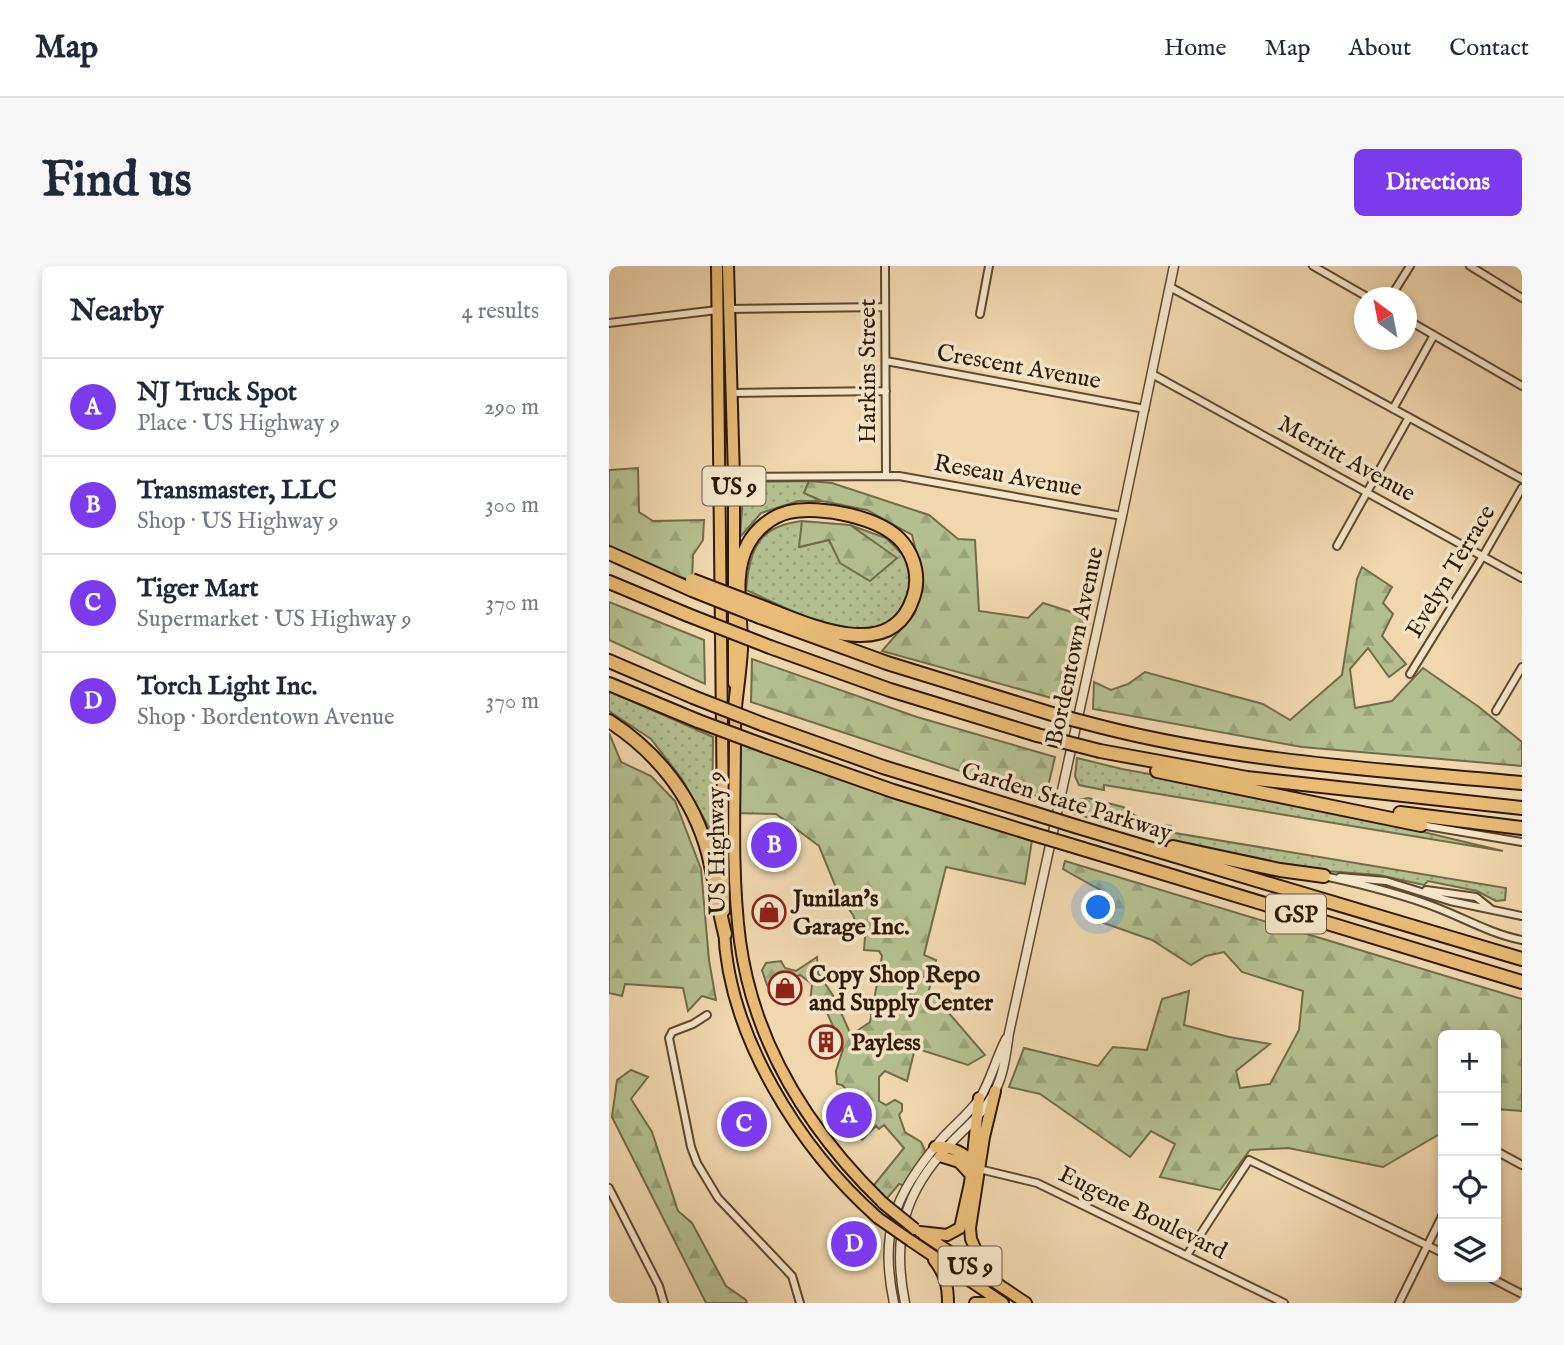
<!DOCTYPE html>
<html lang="en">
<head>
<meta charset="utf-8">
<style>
  body { margin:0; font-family:"IM FELL English",serif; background:#f6f6f7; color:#1f2937 }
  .controls { position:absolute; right:21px; bottom:21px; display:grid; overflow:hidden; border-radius:10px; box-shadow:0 4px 10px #0003 }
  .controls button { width:63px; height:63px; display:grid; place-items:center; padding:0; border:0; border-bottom:2px solid #e0e1e3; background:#fff; color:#1f2937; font:35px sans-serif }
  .compass { position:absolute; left:745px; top:21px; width:63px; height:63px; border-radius:50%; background:#fff; box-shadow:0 4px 10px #0003; rotate:328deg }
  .you { position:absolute; left:490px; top:642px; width:24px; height:24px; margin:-18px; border:5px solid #fff; border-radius:50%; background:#1a73e8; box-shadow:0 0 0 10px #1a73e833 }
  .badge { display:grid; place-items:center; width:46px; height:46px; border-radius:50%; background:#7c3aed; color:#fff; font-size:23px; font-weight:700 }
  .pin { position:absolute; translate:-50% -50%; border:4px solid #fff; box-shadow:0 2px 7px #0006 }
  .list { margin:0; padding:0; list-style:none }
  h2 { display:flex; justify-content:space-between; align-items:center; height:91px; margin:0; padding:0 28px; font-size:30px }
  h2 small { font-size:23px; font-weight:400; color:#747a83 }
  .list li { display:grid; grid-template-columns:46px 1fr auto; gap:21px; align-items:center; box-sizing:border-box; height:98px; padding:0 28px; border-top:2px solid #e0e1e3 }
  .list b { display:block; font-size:26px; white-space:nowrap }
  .list p { margin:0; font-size:23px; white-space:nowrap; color:#747a83 }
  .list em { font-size:23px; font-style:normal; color:#747a83 }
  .icon { flex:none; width:38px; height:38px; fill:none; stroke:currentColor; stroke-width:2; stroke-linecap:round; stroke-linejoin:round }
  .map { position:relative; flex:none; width:913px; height:1037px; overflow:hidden; border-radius:10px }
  header { display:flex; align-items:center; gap:42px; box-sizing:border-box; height:98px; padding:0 35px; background:#fff; border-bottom:2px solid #e0e1e3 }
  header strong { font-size:33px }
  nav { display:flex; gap:38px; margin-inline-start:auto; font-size:24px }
  .intro { display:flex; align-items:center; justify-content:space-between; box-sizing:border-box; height:168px; padding:0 42px }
  h1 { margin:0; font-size:49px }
  .button { padding:18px 32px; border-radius:10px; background:#7c3aed; color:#fff; font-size:24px; font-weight:700 }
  main { display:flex; gap:42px; padding:0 42px }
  aside { flex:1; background:#fff; border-radius:10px; box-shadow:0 4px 10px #0003 }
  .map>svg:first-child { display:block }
  .grass { fill:url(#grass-dots); stroke:#726c49; stroke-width:2 }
  .forest { fill:url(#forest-firs); stroke:#726c49; stroke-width:2 }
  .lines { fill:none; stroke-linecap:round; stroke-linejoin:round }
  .minor-casing { stroke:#60492e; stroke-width:10 }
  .tertiary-casing { stroke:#60492e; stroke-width:11 }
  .trunk-casing { stroke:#301a03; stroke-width:14 }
  .motorway-casing { stroke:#301a03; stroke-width:16 }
  .minor { stroke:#f5e5ca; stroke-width:6 }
  .tertiary { stroke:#f5e5ca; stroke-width:8 }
  .trunk { stroke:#e8bc77; stroke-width:10 }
  .motorway { stroke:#e8bc77; stroke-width:12 }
  .trunk-bridge-casing { stroke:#301a03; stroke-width:14; stroke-linecap:butt }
  .motorway-bridge-casing { stroke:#301a03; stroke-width:16; stroke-linecap:butt }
  .trunk-bridge { stroke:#e8bc77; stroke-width:10 }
  .motorway-bridge { stroke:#e8bc77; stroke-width:12 }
  .labels { text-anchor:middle; stroke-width:7; stroke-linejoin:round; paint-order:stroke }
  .shield { fill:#f5e5ca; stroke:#6b573f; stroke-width:2 }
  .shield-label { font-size:23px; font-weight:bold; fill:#301a03 }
  .street-label { font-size:24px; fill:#301a03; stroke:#f5e5ca }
  .poi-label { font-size:24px; font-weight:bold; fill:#301a03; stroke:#f5e5ca; text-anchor:start }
</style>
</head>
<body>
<header>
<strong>Map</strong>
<nav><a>Home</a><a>Map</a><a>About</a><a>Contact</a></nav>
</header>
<div class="intro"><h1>Find us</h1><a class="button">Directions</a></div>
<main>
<aside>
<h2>Nearby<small>4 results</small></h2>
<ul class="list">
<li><span class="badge">A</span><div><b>NJ Truck Spot</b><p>Place · US Highway 9</p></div><em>290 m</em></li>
<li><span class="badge">B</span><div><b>Transmaster, LLC</b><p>Shop · US Highway 9</p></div><em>300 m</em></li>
<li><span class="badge">C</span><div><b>Tiger Mart</b><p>Supermarket · US Highway 9</p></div><em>370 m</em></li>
<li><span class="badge">D</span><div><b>Torch Light Inc.</b><p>Shop · Bordentown Avenue</p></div><em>370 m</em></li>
</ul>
</aside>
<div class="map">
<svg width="913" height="1037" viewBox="0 0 913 1037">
  <defs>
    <pattern id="grass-dots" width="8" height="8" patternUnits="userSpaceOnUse" patternTransform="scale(1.75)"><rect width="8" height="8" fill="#b4bf8f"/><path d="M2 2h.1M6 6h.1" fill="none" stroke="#9ba47a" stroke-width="1.8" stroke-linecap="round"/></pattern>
    <pattern id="forest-firs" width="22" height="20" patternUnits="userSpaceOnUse" patternTransform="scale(1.75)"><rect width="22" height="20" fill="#b4bf8f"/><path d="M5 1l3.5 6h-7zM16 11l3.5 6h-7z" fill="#9ba47a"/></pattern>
  </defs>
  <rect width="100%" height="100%" fill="#f0d7ae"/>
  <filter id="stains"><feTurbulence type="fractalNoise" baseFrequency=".00286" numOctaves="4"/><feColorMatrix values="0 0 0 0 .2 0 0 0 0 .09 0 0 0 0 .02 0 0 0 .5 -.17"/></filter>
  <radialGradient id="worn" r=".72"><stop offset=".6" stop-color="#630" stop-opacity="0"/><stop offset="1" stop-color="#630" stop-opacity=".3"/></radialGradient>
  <path class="grass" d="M200 215 195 227 213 235H189L152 247 131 271 135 216Z
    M193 255 191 281 220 274 287 292 241 259 277 272 298 293 302 323 289 347 274 360 242 364 214 359 137 324C141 284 148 260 193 255Z
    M0 425 104 471 103 567 73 513 42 473 0 445Z
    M468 492 513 503 676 533 894 585 495 519V524L470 519 466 510Z
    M479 532 514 541 528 551 544 558 562 560 566 567 897 622 896 634 887 635 868 625 819 615 815 619 770 609 717 605 656 596 567 577 457 545 465 535Z"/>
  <path class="forest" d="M29 202 30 246 44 255 95 254 94 274 84 289 83 314 35 302 0 287V204Z
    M200 215 223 217 320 249 349 273 366 274 370 345 419 352 434 337 481 352 457 436 273 385 306 347 313 311 303 269 258 244 213 235 195 227Z
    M193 255 241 259 288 292 261 315 231 297 220 274 190 281Z
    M753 301 783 321 774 337 784 348 773 370 797 398 780 411 759 382 741 403 746 442 783 435 814 402 870 441 913 476V500L693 481 484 443 485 416 502 424 519 418 536 406 654 438 681 454 733 409 748 313Z
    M0 336 95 374 96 418 0 374Z
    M143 393 308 451 446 491 436 533 142 436Z
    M0 467 12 496 42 510 66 535 92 603 100 694 107 734 93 730 79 745 74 722 16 718 13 730 0 727Z
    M126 468 424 568 416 618 337 601 315 689 327 694 320 724 376 789 359 799 306 782 298 815 276 805 270 811V835L277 839 286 834 293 838V845L290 849 296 866 312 876 319 891 297 920 290 918 274 937 261 924 295 882 275 859 270 863 267 860 253 874 246 868 266 849 243 823H237L233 819 228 818 227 805 234 783 216 742 201 737 203 718 191 709 181 713 171 725H163L158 719 153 704 157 697 172 695 176 702 187 705 208 691 209 707 225 731 242 769 261 756 273 690 270 685 255 684 256 671 249 662 244 649 230 629 210 580 167 548 126 547Z
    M456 595 913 733V845L887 843V769H834V866L774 901 679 882 641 884 611 924 551 911 566 878 542 865 521 891 431 828 400 821 415 782 489 800 504 781 538 784 553 733 580 725 575 759 620 771 661 778 627 805 631 822 661 818 690 764 694 725 633 706 615 686 597 690 582 699 543 674 489 655 491 624 454 603Z
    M22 804 39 811 22 833 43 866 69 945 83 957 117 1020 137 1034 138 1037H97L3 851 8 814Z"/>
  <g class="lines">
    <defs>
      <path id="minor" d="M276 0 277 210
        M704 0 760 32
        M861 0 913 32
        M561 21 913 213
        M781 32 801 0
        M119 43 276 41
        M371 48 380 0
        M797 53 913 120
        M0 57 108 44
        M277 95 536 143
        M543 108 913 312
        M123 127 277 125
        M784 143 825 69
        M125 211 290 210 513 250
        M728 280 800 151
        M801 408 874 290 913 222
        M887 445 913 401
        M812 559 913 576
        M715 610C752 618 790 627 826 641 855 652 882 668 913 674
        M731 611 777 615 841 635 913 650
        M817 624 867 631 882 643
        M98 749 84 758 63 766 60 772 82 881 88 897 109 932 183 1010 191 1037
        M887 885 913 899
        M370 903 428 917 675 1037
        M0 922 50 1020 55 1037
        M578 989 640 894 834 987
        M880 1011 913 1028
        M790 1037 834 948"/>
      <path id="tertiary" d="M285 1037C270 967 285 929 331 875 343 861 360 848 371 832 382 814 387 792 397 773
        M296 1037C283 972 294 927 341 878 356 862 376 846 386 825 395 808 397 787 400 767L513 250 565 0"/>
      <path id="trunk" d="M108 0 115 645
        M119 0 125 211V417
        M126 440C127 517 121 598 131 675 145 778 200 865 274 937
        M115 661C118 769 191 883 269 952
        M326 881C342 879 355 887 366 898
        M331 890 350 896 362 909
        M311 966 338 969 351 962 361 917 370 832
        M314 968 417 1037
        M302 975 394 1037
        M325 994C336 1008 339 1019 339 1037
        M379 1012 362 973 361 962 375 871 386 825
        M366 1037H384"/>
      <path id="motorway" d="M0 287 83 324
        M0 316 79 349
        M151 351 278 397 443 448
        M161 381 281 424 428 469
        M0 395 84 431
        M0 418 89 455
        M126 441C128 422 131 402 132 383 133 349 122 309 139 278 147 263 163 250 180 246 211 239 273 251 294 277 306 292 311 313 304 332 282 400 196 357 151 340
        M0 455C48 486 84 531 99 587 106 614 109 641 116 668
        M153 458 274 501 424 547
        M493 461C631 496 772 504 913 517
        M156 480 284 525 424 568
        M491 485 638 512 913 542
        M548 505 812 559
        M791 547 913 562
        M469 561 913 693
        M461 579 913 716
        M564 581 671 604 715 610"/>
    </defs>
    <use href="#minor" class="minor-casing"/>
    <use href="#tertiary" class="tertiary-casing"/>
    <use href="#trunk" class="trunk-casing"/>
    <use href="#motorway" class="motorway-casing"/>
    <use href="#minor" class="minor"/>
    <use href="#tertiary" class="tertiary"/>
    <use href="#trunk" class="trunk"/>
    <use href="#motorway" class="motorway"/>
    <defs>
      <path id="trunk-bridge" d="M274 937 306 963
        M269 952 302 975"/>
      <path id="motorway-bridge" d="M83 314 151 340
        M83 324 151 351
        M79 349 161 381
        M84 431 153 458
        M443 448 493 461
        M89 455 156 480
        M428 469 491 485
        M424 547 469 561
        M424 568 461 579"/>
    </defs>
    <use href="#trunk-bridge" class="trunk-bridge-casing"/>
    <use href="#motorway-bridge" class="motorway-bridge-casing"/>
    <use href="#trunk-bridge" class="trunk-bridge"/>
    <use href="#motorway-bridge" class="motorway-bridge"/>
  </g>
  <defs>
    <symbol id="shop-ring" viewBox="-11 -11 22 22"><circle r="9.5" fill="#f5e5ca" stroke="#8f2418" stroke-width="1.5"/><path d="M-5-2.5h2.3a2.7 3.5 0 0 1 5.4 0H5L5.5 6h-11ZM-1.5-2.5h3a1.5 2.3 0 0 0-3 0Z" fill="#8f2418"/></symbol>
    <symbol id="building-ring" viewBox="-11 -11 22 22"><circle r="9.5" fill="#f5e5ca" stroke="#8f2418" stroke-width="1.5"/><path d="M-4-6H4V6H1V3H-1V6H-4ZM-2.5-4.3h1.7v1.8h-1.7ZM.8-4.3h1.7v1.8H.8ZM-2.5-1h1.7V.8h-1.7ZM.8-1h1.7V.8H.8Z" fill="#8f2418"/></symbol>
  </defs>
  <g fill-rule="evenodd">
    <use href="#shop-ring" x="141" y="627" width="38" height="38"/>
    <use href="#shop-ring" x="157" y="703" width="38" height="38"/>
    <use href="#building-ring" x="198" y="757" width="38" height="38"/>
  </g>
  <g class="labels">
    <g class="shield">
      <rect x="93.5" y="200.5" width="63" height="39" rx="5"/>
      <rect x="657" y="628.5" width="60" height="39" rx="5"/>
      <rect x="329.5" y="980.5" width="63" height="39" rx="5"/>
    </g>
    <g class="shield-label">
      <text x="125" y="228">US 9</text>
      <text x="687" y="656">GSP</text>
      <text x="361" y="1008">US 9</text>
    </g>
    <g class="street-label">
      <text transform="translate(410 100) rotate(10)" y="8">Crescent Avenue</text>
      <text transform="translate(258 105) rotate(-90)" y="8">Harkins Street</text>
      <text transform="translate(738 192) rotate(29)" y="8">Merritt Avenue</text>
      <text transform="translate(399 209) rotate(10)" y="8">Reseau Avenue</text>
      <text transform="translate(841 305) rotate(-59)" y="8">Evelyn Terrace</text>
      <text transform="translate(465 380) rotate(-78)" y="8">Bordentown Avenue</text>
      <text transform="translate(458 535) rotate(17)" y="8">Garden State Parkway</text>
      <text transform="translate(107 577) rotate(-91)" y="8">US Highway 9</text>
      <text transform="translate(534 946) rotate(26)" y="8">Eugene Boulevard</text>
    </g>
    <g class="poi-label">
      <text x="184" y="640">Junilan's<tspan x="184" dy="28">Garage Inc.</tspan></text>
      <text x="200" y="716">Copy Shop Repo<tspan x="200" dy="28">and Supply Center</tspan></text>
      <text x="242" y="784">Payless</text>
    </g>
  </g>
  <rect width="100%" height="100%" filter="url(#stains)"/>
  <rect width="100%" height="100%" fill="url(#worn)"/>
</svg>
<div class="controls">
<button>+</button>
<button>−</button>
<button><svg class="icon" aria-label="locate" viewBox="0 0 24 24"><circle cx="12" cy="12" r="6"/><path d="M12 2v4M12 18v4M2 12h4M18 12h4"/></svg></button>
<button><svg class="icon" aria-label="layers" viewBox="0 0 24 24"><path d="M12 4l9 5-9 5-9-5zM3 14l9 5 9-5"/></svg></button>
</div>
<svg class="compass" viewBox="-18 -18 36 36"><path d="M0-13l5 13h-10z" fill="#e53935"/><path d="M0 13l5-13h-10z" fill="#747a83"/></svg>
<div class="you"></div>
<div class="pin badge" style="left:240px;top:849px">A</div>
<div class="pin badge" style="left:165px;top:579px">B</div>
<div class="pin badge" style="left:135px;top:858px">C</div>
<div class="pin badge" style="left:245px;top:978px">D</div>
</div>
</main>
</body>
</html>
